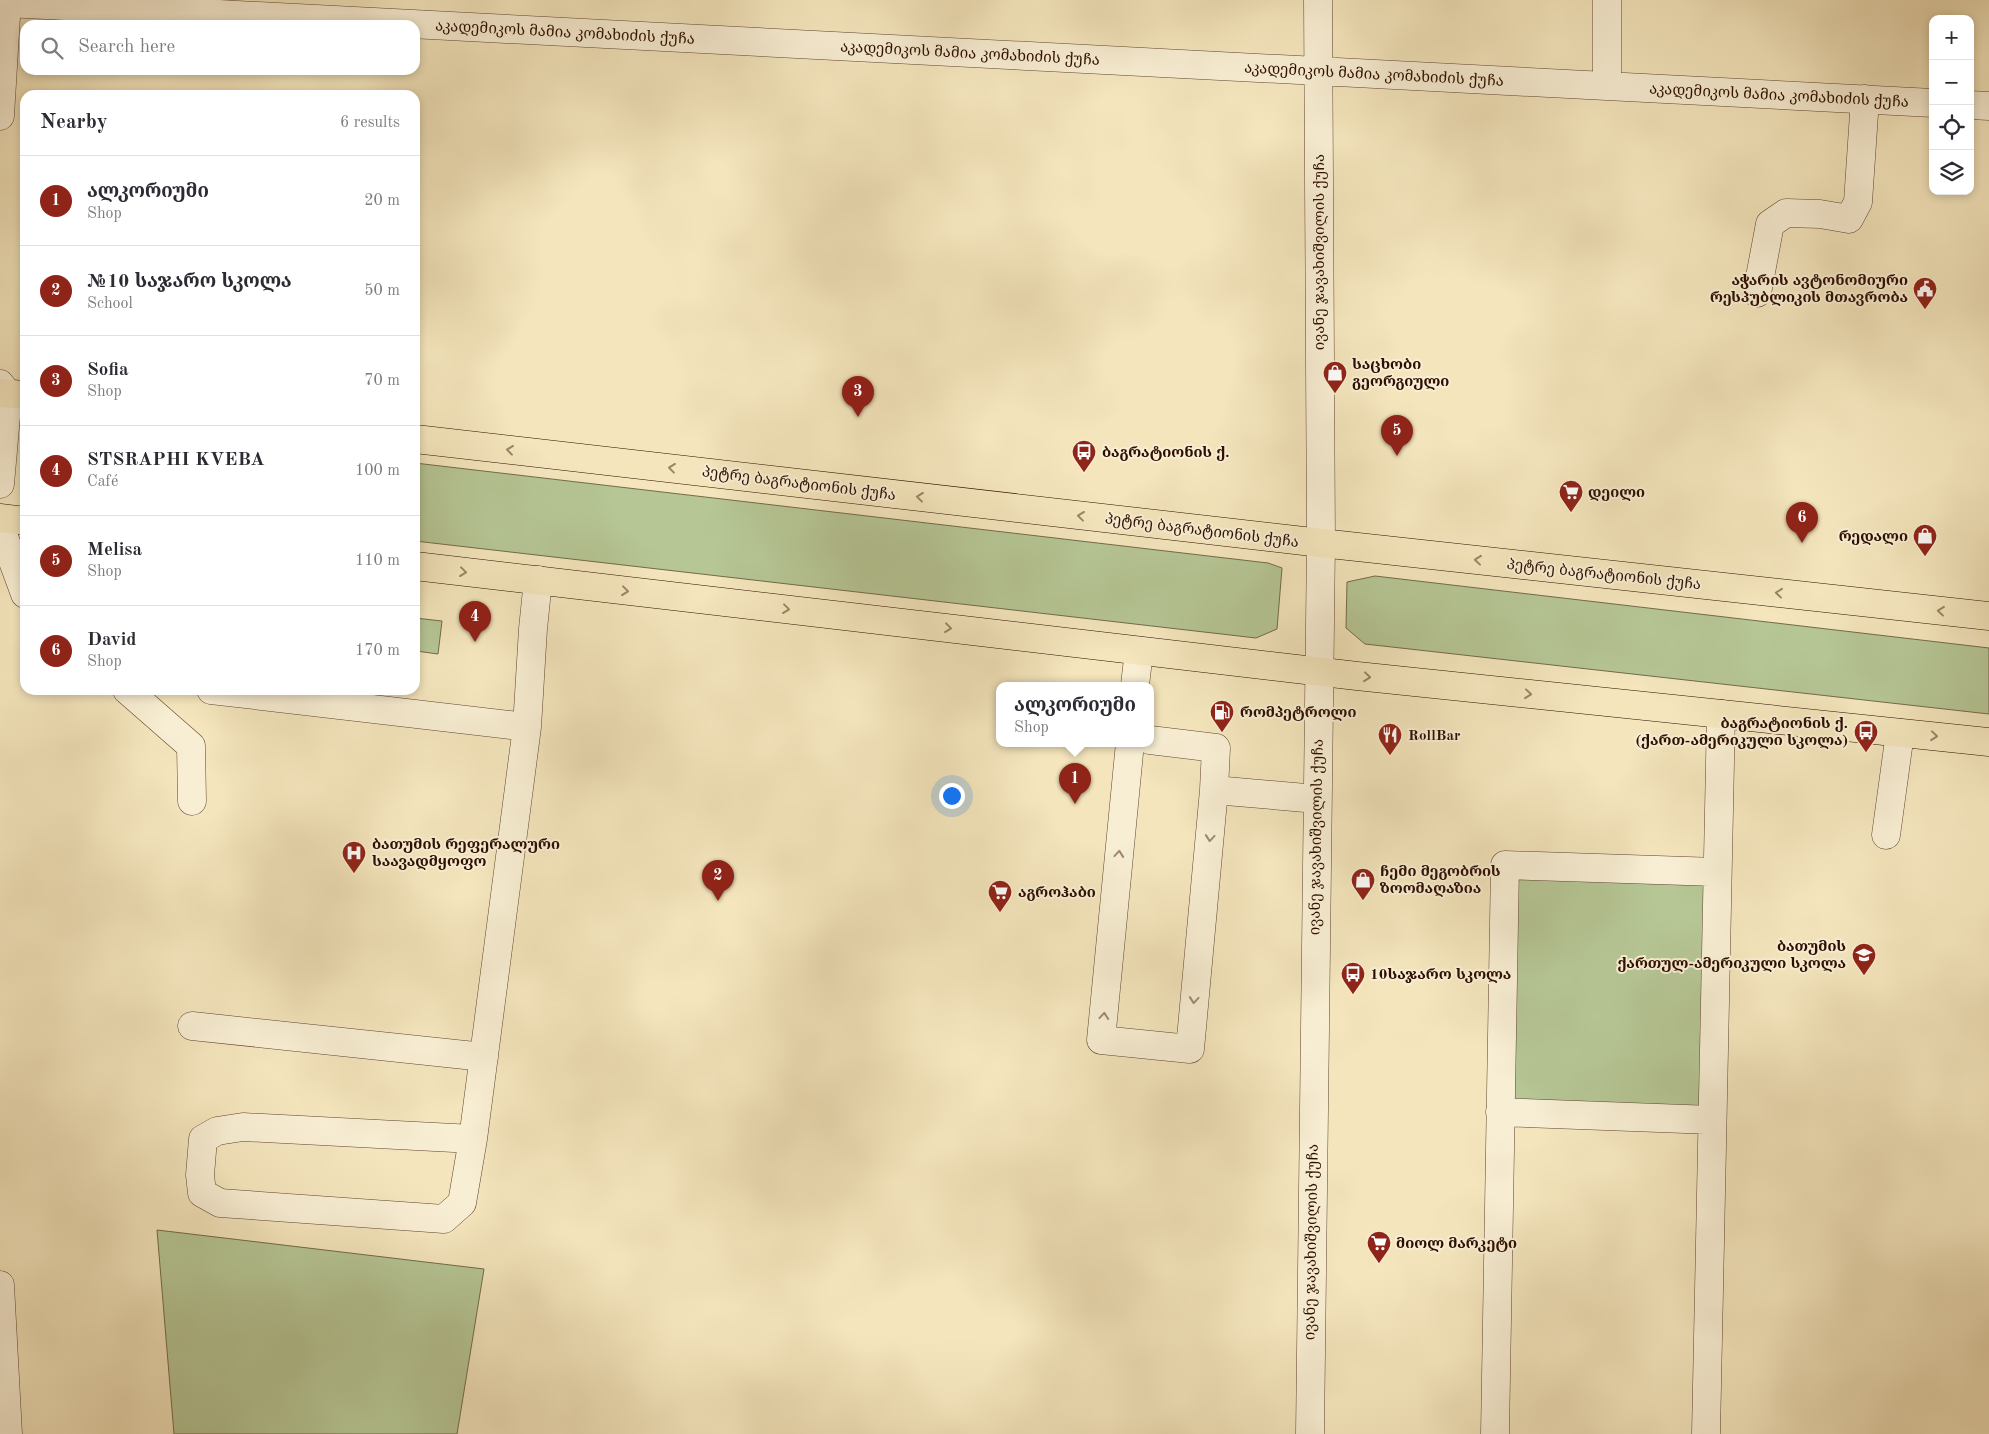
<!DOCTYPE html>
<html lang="en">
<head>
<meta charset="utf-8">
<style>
  body { margin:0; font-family:"Old Standard TT","Noto Serif Georgian",serif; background:#f7f7f7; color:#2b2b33 }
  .controls { position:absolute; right:15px; top:15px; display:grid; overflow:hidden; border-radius:10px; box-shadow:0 2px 8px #0003 }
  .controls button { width:45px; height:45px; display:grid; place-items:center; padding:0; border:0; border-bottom:1px solid #e1e1e2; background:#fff; color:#2b2b33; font:25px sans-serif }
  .you { position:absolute; left:951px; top:795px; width:18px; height:18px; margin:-12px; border:4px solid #fff; border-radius:50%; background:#1a73e8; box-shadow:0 0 0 8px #1a73e833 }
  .badge { display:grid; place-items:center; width:32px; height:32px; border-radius:50%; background:#8f2418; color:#fff; font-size:16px; font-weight:700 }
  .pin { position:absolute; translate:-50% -41px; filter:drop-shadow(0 1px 2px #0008) }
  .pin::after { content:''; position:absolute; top:26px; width:18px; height:15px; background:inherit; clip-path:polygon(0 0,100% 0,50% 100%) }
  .popup { position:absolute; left:996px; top:682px; width:158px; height:65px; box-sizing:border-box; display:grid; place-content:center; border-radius:10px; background:#fff; filter:drop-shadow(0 1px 4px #0005); font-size:16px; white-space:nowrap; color:#7c7c81 }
  .popup b { font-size:19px; color:#2b2b33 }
  .popup::after { content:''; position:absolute; left:50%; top:100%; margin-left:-10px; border:10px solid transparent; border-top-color:#fff }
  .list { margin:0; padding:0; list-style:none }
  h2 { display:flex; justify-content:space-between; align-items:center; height:65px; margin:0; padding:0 20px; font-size:21px }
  h2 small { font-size:16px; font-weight:400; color:#7c7c81 }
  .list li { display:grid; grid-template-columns:32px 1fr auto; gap:15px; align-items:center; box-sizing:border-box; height:90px; padding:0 20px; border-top:1px solid #e1e1e2 }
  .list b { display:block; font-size:19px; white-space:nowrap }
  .list p { margin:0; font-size:16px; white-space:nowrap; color:#7c7c81 }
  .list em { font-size:16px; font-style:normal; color:#7c7c81 }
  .icon { flex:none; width:28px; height:28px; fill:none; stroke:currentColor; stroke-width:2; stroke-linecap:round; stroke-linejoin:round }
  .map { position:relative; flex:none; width:1989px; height:1434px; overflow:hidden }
  .search { position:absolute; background:#fff; box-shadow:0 2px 8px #0003; left:20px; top:20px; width:400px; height:55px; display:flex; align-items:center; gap:12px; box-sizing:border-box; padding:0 18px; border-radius:15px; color:#7c7c81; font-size:19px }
  .panel { position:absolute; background:#fff; box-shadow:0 2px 8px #0003; left:20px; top:90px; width:400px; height:605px; border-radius:15px }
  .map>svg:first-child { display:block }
  .green { fill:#b6c695; stroke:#726a4a }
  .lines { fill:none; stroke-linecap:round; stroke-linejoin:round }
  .minor-casing { stroke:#5f442f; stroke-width:29 }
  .major-casing { stroke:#2d0e00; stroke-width:29 }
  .minor { stroke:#f8eed3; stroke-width:28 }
  .major { stroke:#f4e5bc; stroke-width:28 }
  .oneway { stroke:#9a8467 }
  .oneway2 { stroke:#9d8974 }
  .labels { text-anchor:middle; stroke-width:4; stroke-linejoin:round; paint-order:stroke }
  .street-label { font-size:15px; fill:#2d0e00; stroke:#f8eed3 }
  .poi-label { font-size:15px; font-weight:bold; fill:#2d0e00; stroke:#f8eed3; text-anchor:start }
</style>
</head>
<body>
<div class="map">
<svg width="1989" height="1434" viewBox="0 0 1989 1434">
  <rect width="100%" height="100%" fill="#f4e5bc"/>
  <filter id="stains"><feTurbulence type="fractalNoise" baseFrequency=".004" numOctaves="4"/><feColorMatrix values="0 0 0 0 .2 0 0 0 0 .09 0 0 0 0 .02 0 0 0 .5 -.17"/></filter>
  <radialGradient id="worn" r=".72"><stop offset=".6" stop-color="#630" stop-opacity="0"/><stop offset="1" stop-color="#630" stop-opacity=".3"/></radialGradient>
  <path class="green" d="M25 426V494L21 487Z
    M415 463 1268 563 1282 568 1277 629 1256 638 415 541Z
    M1375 576 1989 648V714L1365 644 1346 628 1347 582Z
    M415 618 442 621 438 654 416 651 415 662Z
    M1505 865 1717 872 1712 1120 1500 1112Z
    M157 1230 484 1269 457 1434H174Z"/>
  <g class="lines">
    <defs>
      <path id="minor" d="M7 3 1933 103
        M1607 86V0
        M1970 105 1989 106
        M0 116 7 0
        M1757 293 1770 224 1786 213 1820 214 1849 219 1858 202 1865 99
        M0 384 8 394 0 484
        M0 526 25 594
        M1135 685 1139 651
        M127 690 191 746 192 801
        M211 690 527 727 473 1139 462 1203 444 1219 220 1203 202 1193 200 1175 203 1139 217 1131 243 1127 473 1139
        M527 727 533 629 538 580
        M1130 743 1101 1040 1190 1049 1214 790 1216 748 1150 740
        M1214 790 1317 799
        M1886 835 1900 733
        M192 1026 484 1057
        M1500 1112 1712 1120
        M0 1285 8 1434
        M1310 1434 1321 543 1318 0
        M1495 1434 1505 865 1717 872
        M1706 1434 1721 714"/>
      <path id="major" d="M0 393 25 395
        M415 439 1321 543 1989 616
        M0 518 25 521
        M415 566 1357 676 1989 742"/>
    </defs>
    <use href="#minor" class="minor-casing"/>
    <use href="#major" class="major-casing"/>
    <use href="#minor" class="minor"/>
    <use href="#major" class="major"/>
  </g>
  <defs><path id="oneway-chevron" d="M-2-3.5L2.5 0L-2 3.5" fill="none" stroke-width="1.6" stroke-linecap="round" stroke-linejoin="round" transform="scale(1.25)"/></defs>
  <g class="oneway">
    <use href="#oneway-chevron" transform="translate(510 450) rotate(-173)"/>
    <use href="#oneway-chevron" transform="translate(672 468) rotate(-173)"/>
    <use href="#oneway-chevron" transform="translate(920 497) rotate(-173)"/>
    <use href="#oneway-chevron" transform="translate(1081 516) rotate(-173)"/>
    <use href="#oneway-chevron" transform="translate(1478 560) rotate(-174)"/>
    <use href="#oneway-chevron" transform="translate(463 572) rotate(7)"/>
    <use href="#oneway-chevron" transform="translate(625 591) rotate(7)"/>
    <use href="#oneway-chevron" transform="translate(1779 593) rotate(-174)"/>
    <use href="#oneway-chevron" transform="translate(786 609) rotate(7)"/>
    <use href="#oneway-chevron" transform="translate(1941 611) rotate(-174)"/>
    <use href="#oneway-chevron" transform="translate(948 628) rotate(7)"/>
    <use href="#oneway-chevron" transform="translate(1367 677) rotate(6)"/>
    <use href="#oneway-chevron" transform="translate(1528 694) rotate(6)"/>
    <use href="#oneway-chevron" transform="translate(1934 736) rotate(6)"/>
  </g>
  <g class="oneway2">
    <use href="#oneway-chevron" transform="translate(1210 838) rotate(95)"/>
    <use href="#oneway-chevron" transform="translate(1119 854) rotate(-85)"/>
    <use href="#oneway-chevron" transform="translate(1194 1000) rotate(95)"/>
    <use href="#oneway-chevron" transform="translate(1104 1016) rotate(-85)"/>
  </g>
  <defs>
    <symbol id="civic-pin" viewBox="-11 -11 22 30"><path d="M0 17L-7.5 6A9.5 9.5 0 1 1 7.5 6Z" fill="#8f2418" stroke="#f8eed3"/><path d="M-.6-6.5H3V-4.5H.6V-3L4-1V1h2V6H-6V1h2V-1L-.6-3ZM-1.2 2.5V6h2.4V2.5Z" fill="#fff"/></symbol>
    <symbol id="shop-pin" viewBox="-11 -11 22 30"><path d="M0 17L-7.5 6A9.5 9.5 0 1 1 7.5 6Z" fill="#8f2418" stroke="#f8eed3"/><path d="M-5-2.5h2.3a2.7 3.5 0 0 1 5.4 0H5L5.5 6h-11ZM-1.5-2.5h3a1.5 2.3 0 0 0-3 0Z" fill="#fff"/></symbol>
    <symbol id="bus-pin" viewBox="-11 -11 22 30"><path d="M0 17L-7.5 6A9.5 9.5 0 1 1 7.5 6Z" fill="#8f2418" stroke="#f8eed3"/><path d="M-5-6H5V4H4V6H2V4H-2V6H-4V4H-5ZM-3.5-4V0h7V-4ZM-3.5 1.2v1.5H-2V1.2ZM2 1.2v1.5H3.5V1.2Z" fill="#fff"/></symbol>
    <symbol id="supermarket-pin" viewBox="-11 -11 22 30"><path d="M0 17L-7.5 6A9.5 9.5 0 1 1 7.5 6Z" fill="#8f2418" stroke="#f8eed3"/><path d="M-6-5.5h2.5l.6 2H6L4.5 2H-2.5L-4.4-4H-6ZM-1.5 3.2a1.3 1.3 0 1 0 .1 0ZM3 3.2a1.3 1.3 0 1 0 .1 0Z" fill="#fff"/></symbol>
    <symbol id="fuel-pin" viewBox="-11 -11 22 30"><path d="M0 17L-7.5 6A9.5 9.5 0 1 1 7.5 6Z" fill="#8f2418" stroke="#f8eed3"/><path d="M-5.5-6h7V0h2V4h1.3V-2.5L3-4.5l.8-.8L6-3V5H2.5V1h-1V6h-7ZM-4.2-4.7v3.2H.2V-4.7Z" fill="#fff"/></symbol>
    <symbol id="restaurant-pin" viewBox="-11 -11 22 30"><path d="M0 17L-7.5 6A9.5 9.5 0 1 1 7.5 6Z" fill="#8f2418" stroke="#f8eed3"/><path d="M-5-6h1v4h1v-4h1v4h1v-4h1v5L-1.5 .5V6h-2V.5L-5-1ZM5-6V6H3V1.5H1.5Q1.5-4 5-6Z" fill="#fff"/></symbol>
    <symbol id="hospital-pin" viewBox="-11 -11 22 30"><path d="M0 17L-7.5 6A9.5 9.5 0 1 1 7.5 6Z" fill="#8f2418" stroke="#f8eed3"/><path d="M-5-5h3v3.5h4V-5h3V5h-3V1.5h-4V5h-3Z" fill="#fff"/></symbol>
    <symbol id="school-pin" viewBox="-11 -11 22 30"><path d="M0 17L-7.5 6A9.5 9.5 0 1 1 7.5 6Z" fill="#8f2418" stroke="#f8eed3"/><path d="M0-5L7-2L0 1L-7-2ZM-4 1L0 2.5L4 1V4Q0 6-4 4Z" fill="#fff"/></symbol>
  </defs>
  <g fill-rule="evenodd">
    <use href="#civic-pin" x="1911" y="275" width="28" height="38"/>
    <use href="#shop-pin" x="1321" y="359" width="28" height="38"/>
    <use href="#bus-pin" x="1070" y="438" width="28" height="38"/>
    <use href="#supermarket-pin" x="1557" y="478" width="28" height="38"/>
    <use href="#shop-pin" x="1911" y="522" width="28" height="38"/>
    <use href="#fuel-pin" x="1208" y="698" width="28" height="38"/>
    <use href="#bus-pin" x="1852" y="718" width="28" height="38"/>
    <use href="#restaurant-pin" x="1376" y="721" width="28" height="38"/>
    <use href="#hospital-pin" x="340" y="839" width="28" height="38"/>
    <use href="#shop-pin" x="1349" y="866" width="28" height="38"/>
    <use href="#supermarket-pin" x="986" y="878" width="28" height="38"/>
    <use href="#school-pin" x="1850" y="941" width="28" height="38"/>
    <use href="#bus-pin" x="1339" y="960" width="28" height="38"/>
    <use href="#supermarket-pin" x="1365" y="1229" width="28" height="38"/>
  </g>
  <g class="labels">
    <g class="street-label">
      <text transform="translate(565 32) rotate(3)" y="5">აკადემიკოს მამია კომახიძის ქუჩა</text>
      <text transform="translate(970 53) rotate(3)" y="5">აკადემიკოს მამია კომახიძის ქუჩა</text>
      <text transform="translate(1374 74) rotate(3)" y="5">აკადემიკოს მამია კომახიძის ქუჩა</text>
      <text transform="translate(1779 95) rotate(3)" y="5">აკადემიკოს მამია კომახიძის ქუჩა</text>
      <text transform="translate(1319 252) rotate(-90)" y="5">ივანე ჯავახიშვილის ქუჩა</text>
      <text transform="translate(799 483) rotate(7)" y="5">პეტრე ბაგრატიონის ქუჩა</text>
      <text transform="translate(1202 530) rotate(7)" y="5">პეტრე ბაგრატიონის ქუჩა</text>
      <text transform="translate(1604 574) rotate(6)" y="5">პეტრე ბაგრატიონის ქუჩა</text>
      <text transform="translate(1316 837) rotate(-89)" y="5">ივანე ჯავახიშვილის ქუჩა</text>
      <text transform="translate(1311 1242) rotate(-89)" y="5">ივანე ჯავახიშვილის ქუჩა</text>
    </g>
    <g class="poi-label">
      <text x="1908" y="285" text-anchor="end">აჭარის ავტონომიური<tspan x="1908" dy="17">რესპუბლიკის მთავრობა</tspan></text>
      <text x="1352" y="369">საცხობი<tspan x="1352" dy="17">გეორგიული</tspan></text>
      <text x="1102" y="457">ბაგრატიონის ქ.</text>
      <text x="1588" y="497">დეილი</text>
      <text x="1908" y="541" text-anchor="end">რედალი</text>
      <text x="1240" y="717">რომპეტროლი</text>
      <text x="1848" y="728" text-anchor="end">ბაგრატიონის ქ.<tspan x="1848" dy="17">(ქართ-ამერიკული სკოლა)</tspan></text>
      <text x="1408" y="740">RollBar</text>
      <text x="372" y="849">ბათუმის რეფერალური<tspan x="372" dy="17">საავადმყოფო</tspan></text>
      <text x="1380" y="876">ჩემი მეგობრის<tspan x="1380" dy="17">ზოომაღაზია</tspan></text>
      <text x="1018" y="897">აგროჰაბი</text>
      <text x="1846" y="951" text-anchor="end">ბათუმის<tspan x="1846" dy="17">ქართულ-ამერიკული სკოლა</tspan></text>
      <text x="1370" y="979">10საჯარო სკოლა</text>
      <text x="1396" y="1248">მიოლ მარკეტი</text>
    </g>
  </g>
  <rect width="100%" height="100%" filter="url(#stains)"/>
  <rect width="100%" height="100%" fill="url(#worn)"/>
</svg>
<div class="controls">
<button>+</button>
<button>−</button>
<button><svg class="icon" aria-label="locate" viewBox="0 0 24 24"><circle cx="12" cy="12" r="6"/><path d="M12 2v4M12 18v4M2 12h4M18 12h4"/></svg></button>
<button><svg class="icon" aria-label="layers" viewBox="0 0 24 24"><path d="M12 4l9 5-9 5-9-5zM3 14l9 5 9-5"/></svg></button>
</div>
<div class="you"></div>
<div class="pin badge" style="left:1075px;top:804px">1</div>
<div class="popup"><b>ალკორიუმი</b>Shop</div>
<div class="pin badge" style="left:718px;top:901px">2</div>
<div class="pin badge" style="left:858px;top:417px">3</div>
<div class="pin badge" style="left:475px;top:642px">4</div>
<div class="pin badge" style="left:1397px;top:456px">5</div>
<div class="pin badge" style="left:1802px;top:543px">6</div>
<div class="search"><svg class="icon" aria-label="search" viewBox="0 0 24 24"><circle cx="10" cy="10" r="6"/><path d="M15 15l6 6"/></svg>Search here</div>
<section class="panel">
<h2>Nearby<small>6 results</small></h2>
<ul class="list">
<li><span class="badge">1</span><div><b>ალკორიუმი</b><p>Shop</p></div><em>20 m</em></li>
<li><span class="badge">2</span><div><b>№10 საჯარო სკოლა</b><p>School</p></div><em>50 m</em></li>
<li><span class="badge">3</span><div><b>Sofia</b><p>Shop</p></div><em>70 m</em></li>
<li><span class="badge">4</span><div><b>STSRAPHI KVEBA</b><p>Café</p></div><em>100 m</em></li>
<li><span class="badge">5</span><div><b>Melisa</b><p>Shop</p></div><em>110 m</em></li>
<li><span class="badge">6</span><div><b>David</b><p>Shop</p></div><em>170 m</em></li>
</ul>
</section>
</div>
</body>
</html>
